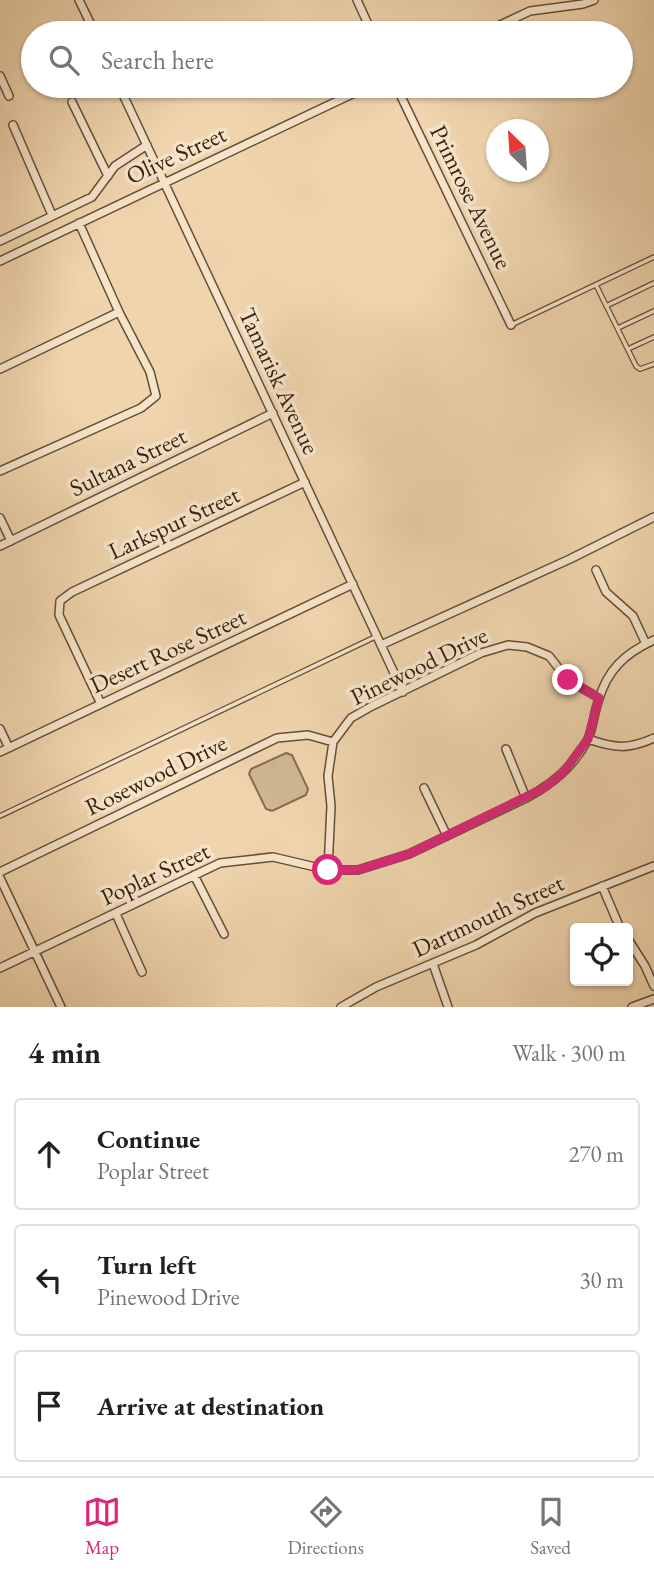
<!DOCTYPE html>
<html lang="en">
<head>
<meta charset="utf-8">
<style>
  body { margin:0; font-family:"EB Garamond",serif; background:#f6f6f6; color:#202124 }
  .controls { position:absolute; right:21px; bottom:21px; display:grid; overflow:hidden; border-radius:7px; box-shadow:0 2px 5px #0004 }
  .controls button { width:63px; height:63px; display:grid; place-items:center; padding:0; border:0; border-bottom:2px solid #e0e0e0; background:#fff; color:#202124; font:35px sans-serif }
  .compass { position:absolute; left:486px; top:119px; width:63px; height:63px; border-radius:50%; background:#fff; box-shadow:0 2px 5px #0004; rotate:335deg }
  .stop { position:absolute; width:21px; height:21px; margin:-16px; border:5px solid #db2777; border-radius:50%; background:#fff }
  .stop.end { background:#db2777; border-color:#fff; box-shadow:0 2px 7px #0008 }
  .list { margin:0; padding:0; list-style:none }
  h2 { display:flex; justify-content:space-between; align-items:center; height:91px; margin:0; padding:0 28px; font-size:30px }
  h2 small { font-size:23px; font-weight:400; color:#757577 }
  .list li { display:grid; grid-template-columns:46px 1fr auto; gap:21px; align-items:center; box-sizing:border-box; height:112px; margin:0 14px 14px; padding:0 14px; border:2px solid #e0e0e0; border-radius:7px }
  .list b { display:block; font-size:26px; white-space:nowrap }
  .list p { margin:0; font-size:23px; white-space:nowrap; color:#757577 }
  .list em { font-size:23px; font-style:normal; color:#757577 }
  .icon { flex:none; width:38px; height:38px; fill:none; stroke:currentColor; stroke-width:2; stroke-linecap:round; stroke-linejoin:round }
  .map { position:relative; flex:none; width:654px; height:1007px; overflow:hidden }
  .search { position:absolute; background:#fff; box-shadow:0 2px 5px #0004; left:21px; right:21px; top:21px; height:77px; display:flex; align-items:center; gap:18px; box-sizing:border-box; padding:0 24px; border-radius:38px; color:#757577; font-size:26px }
  .sheet { height:469px; background:#fff }
  nav { display:flex; justify-content:space-around; align-items:center; box-sizing:border-box; height:98px; border-top:2px solid #e0e0e0; background:#fff; font-size:19px; color:#757577 }
  nav a { display:grid; justify-items:center; gap:4px }
  nav .on { color:#db2777 }
  .map>svg:first-child { display:block }
  .park { fill:#d0b692; stroke:#846c50; stroke-width:2 }
  .lines { fill:none; stroke-linecap:round; stroke-linejoin:round }
  .lane-casing { stroke:#664f35; stroke-width:6 }
  .street-casing { stroke:#664f35; stroke-width:10 }
  .lane { stroke:#f5e3ca; stroke-width:3.5 }
  .street { stroke:#f5e3ca; stroke-width:7 }
  .route { stroke:#db2777; stroke-width:9 }
  .labels { text-anchor:middle; stroke-width:7; stroke-linejoin:round; paint-order:stroke }
  .street-label { font-size:24px; fill:#39230d; stroke:#f5e3ca }
</style>
</head>
<body>
<div class="map">
<svg width="654" height="1007" viewBox="0 0 654 1007">
  <rect width="100%" height="100%" fill="#efd4ad"/>
  <filter id="stains"><feTurbulence type="fractalNoise" baseFrequency=".00286" numOctaves="4"/><feColorMatrix values="0 0 0 0 .2 0 0 0 0 .09 0 0 0 0 .02 0 0 0 .5 -.17"/></filter>
  <radialGradient id="worn" r=".72"><stop offset=".6" stop-color="#630" stop-opacity="0"/><stop offset="1" stop-color="#630" stop-opacity=".3"/></radialGradient>
  <path class="park" d="M286 753 292 755 308 789 306 795 272 811 266 809 249 774 251 769Z"/>
  <g class="lines">
    <defs>
      <path id="lane" d="M596 285 636 366 640 369 654 364
        M606 306 654 283
        M511 325 654 257
        M618 328 654 311
        M628 349 654 337
        M0 816 375 637"/>
      <path id="street" d="M79 0 95 33
        M357 0 372 33
        M483 33 530 11 583 4 594 0
        M0 76 9 96
        M119 86 403 692
        M396 86 511 325
        M72 102 108 176
        M13 125 52 215
        M0 241 92 197 115 166 147 145
        M0 261 369 86
        M0 369 119 312
        M0 471 141 408 156 396 150 372 119 312 79 223
        M0 518 11 541
        M0 546 273 413
        M596 570 606 592 633 616 646 644
        M381 645 570 559 654 517
        M101 704 59 615 60 601 72 592 305 482
        M0 729 9 748
        M588 739C614 748 628 750 654 738
        M506 749 526 798
        M0 752 353 584
        M424 788 447 836
        M328 870 331 806 328 776 333 742 351 718 372 706 481 653 508 645 527 647 549 656 568 680 599 698
        M0 872 277 738 308 735 333 742
        M194 875 224 934
        M0 878 61 1007
        M602 886 620 928
        M116 914 142 972
        M628 939 645 966 654 986
        M433 964 448 1007
        M0 968 220 863 273 857 328 870H358L409 854 526 798C551 785 575 765 588 739 593 728 594 713 598 702 607 670 624 654 654 640
        M341 1007 376 987 476 945 535 913 654 866
        M632 1007 654 999"/>
    </defs>
    <use href="#lane" class="lane-casing"/>
    <use href="#street" class="street-casing"/>
    <use href="#lane" class="lane"/>
    <use href="#street" class="street"/>
  </g>
  <g class="lines">
    <path class="route" d="M328 870H358L409 854 542 789 562 774 588 739 599 698 568 680"/>
  </g>
  <g class="labels">
    <g class="street-label">
      <text transform="translate(176 155) rotate(-25)" y="8">Olive Street</text>
      <text transform="translate(471 197) rotate(64)" y="8">Primrose Avenue</text>
      <text transform="translate(279 381) rotate(65)" y="8">Tamarisk Avenue</text>
      <text transform="translate(128 462) rotate(-26)" y="8">Sultana Street</text>
      <text transform="translate(174 523) rotate(-25)" y="8">Larkspur Street</text>
      <text transform="translate(168 651) rotate(-25)" y="8">Desert Rose Street</text>
      <text transform="translate(419 666) rotate(-26)" y="8">Pinewood Drive</text>
      <text transform="translate(156 775) rotate(-26)" y="8">Rosewood Drive</text>
      <text transform="translate(155 874) rotate(-25)" y="8">Poplar Street</text>
      <text transform="translate(488 916) rotate(-25)" y="8">Dartmouth Street</text>
    </g>
  </g>
  <rect width="100%" height="100%" filter="url(#stains)"/>
  <rect width="100%" height="100%" fill="url(#worn)"/>
</svg>
<div class="controls">
<button><svg class="icon" aria-label="locate" viewBox="0 0 24 24"><circle cx="12" cy="12" r="6"/><path d="M12 2v4M12 18v4M2 12h4M18 12h4"/></svg></button>
</div>
<svg class="compass" viewBox="-18 -18 36 36"><path d="M0-13l5 13h-10z" fill="#e53935"/><path d="M0 13l5-13h-10z" fill="#757577"/></svg>
<div class="stop" style="left:328px;top:870px"></div>
<div class="stop end" style="left:568px;top:680px"></div>
<div class="search"><svg class="icon" aria-label="search" viewBox="0 0 24 24"><circle cx="10" cy="10" r="6"/><path d="M15 15l6 6"/></svg>Search here</div>
</div>
<section class="sheet">
<h2>4 min<small>Walk · 300 m</small></h2>
<ul class="list">
<li><svg class="icon" aria-label="ahead" viewBox="0 0 24 24"><path d="M12 20V5M6 11l6-6 6 6"/></svg><div><b>Continue</b><p>Poplar Street</p></div><em>270 m</em></li>
<li><svg class="icon" aria-label="left" viewBox="0 0 24 24"><path d="M17 20v-9H6M10 6l-5 5 5 5"/></svg><div><b>Turn left</b><p>Pinewood Drive</p></div><em>30 m</em></li>
<li><svg class="icon" aria-label="arrive" viewBox="0 0 24 24"><path d="M6 21V4h12l-3 4 3 4H6"/></svg><div><b>Arrive at destination</b></div></li>
</ul>
</section>
<nav>
<a class="on"><svg class="icon" aria-label="map" viewBox="0 0 24 24"><path d="M3 6l6-2 6 2 6-2v14l-6 2-6-2-6 2zM9 4v14M15 6v14"/></svg>Map</a>
<a><svg class="icon" aria-label="directions" viewBox="0 0 24 24"><path d="M12 3l9 9-9 9-9-9zM9 14v-3h6M13 9l2 2-2 2"/></svg>Directions</a>
<a><svg class="icon" aria-label="saved" viewBox="0 0 24 24"><path d="M7 4h10v16l-5-4-5 4z"/></svg>Saved</a>
</nav>
</body>
</html>
